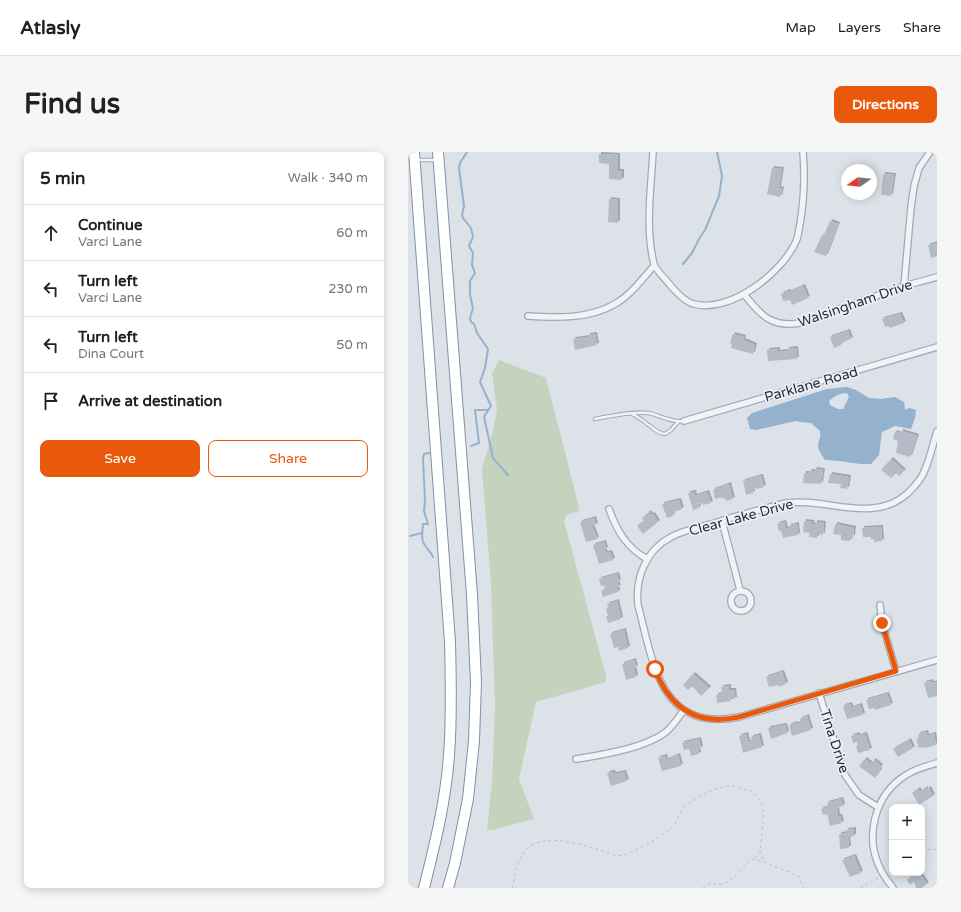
<!DOCTYPE html>
<html lang="en">
<head>
<meta charset="utf-8">
<style>
  body { margin:0; font-family:"Varela Round",sans-serif; background:#f6f6f6; color:#202124 }
  .controls { position:absolute; right:12px; bottom:12px; display:grid; overflow:hidden; border-radius:8px; box-shadow:0 2px 10px #0003 }
  .controls button { width:36px; height:36px; display:grid; place-items:center; padding:0; border:0; border-bottom:1px solid #e0e0e0; background:#fff; color:#202124; font:20px sans-serif }
  .compass { position:absolute; left:433px; top:12px; width:36px; height:36px; border-radius:50%; background:#fff; box-shadow:0 2px 10px #0003; rotate:256deg }
  .stop { position:absolute; width:12px; height:12px; margin:-9px; border:3px solid #ea580c; border-radius:50%; background:#fff }
  .stop.end { background:#ea580c; border-color:#fff; box-shadow:0 1px 4px #0008 }
  .list { margin:0; padding:0; list-style:none }
  h2 { display:flex; justify-content:space-between; align-items:center; height:52px; margin:0; padding:0 16px; font-size:17px }
  h2 small { font-size:13px; font-weight:400; color:#757577 }
  .list li { display:grid; grid-template-columns:26px 1fr auto; gap:12px; align-items:center; box-sizing:border-box; height:56px; padding:0 16px; border-top:1px solid #e0e0e0 }
  .list b { display:block; font-size:15px; white-space:nowrap }
  .list p { margin:0; font-size:13px; white-space:nowrap; color:#757577 }
  .list em { font-size:13px; font-style:normal; color:#757577 }
  .actions { display:flex; gap:8px; padding:12px 16px }
  .actions a { flex:1; padding:9px 0; border:1px solid #ea580c; border-radius:8px; text-align:center; font-size:14px; color:#ea580c }
  .actions .main { background:#ea580c; color:#fff }
  .icon { flex:none; width:22px; height:22px; fill:none; stroke:currentColor; stroke-width:2; stroke-linecap:round; stroke-linejoin:round }
  .map { position:relative; flex:none; width:529px; height:736px; overflow:hidden; border-radius:8px }
  header { display:flex; align-items:center; gap:24px; box-sizing:border-box; height:56px; padding:0 20px; background:#fff; border-bottom:1px solid #e0e0e0 }
  header strong { font-size:19px }
  nav { display:flex; gap:22px; margin-inline-start:auto; font-size:14px }
  .intro { display:flex; align-items:center; justify-content:space-between; box-sizing:border-box; height:96px; padding:0 24px }
  h1 { margin:0; font-size:28px }
  .button { padding:10px 18px; border-radius:8px; background:#ea580c; color:#fff; font-size:14px; font-weight:700 }
  main { display:flex; gap:24px; padding:0 24px }
  aside { flex:1; background:#fff; border-radius:8px; box-shadow:0 2px 10px #0003 }
  .map>svg:first-child { display:block }
  .green { fill:#c4d3bd }
  .water { fill:#94b2cd; fill-rule:evenodd }
  .lines { fill:none; stroke-linecap:round; stroke-linejoin:round }
  .stream { stroke:#94b2cd; stroke-width:2 }
  .building { fill:#b4bbc6; filter:url(#shadow) }
  .service-casing { stroke:#a2a9b3; stroke-width:4.5 }
  .minor-casing { stroke:#a2a9b3; stroke-width:8 }
  .motorway-casing { stroke:#8390a1; stroke-width:12 }
  .path { stroke:#bbc0c8; stroke-width:1; stroke-dasharray:3 3; stroke-linecap:butt }
  .service { stroke:#f0f3f7; stroke-width:2.5 }
  .minor { stroke:#f0f3f7; stroke-width:5.5 }
  .motorway { stroke:#fff; stroke-width:10 }
  .route { stroke:#ea580c; stroke-width:5 }
  .labels { text-anchor:middle; stroke-width:3.5; stroke-linejoin:round; paint-order:stroke }
  .street-label { font-size:14px; fill:#253041; stroke:#edf1f6 }
</style>
</head>
<body>
<header>
<strong>Atlasly</strong>
<nav><a>Map</a><a>Layers</a><a>Share</a></nav>
</header>
<div class="intro"><h1>Find us</h1><a class="button">Directions</a></div>
<main>
<aside>
<h2>5 min<small>Walk · 340 m</small></h2>
<ul class="list">
<li><svg class="icon" aria-label="ahead" viewBox="0 0 24 24"><path d="M12 20V5M6 11l6-6 6 6"/></svg><div><b>Continue</b><p>Varci Lane</p></div><em>60 m</em></li>
<li><svg class="icon" aria-label="left" viewBox="0 0 24 24"><path d="M17 20v-9H6M10 6l-5 5 5 5"/></svg><div><b>Turn left</b><p>Varci Lane</p></div><em>230 m</em></li>
<li><svg class="icon" aria-label="left" viewBox="0 0 24 24"><path d="M17 20v-9H6M10 6l-5 5 5 5"/></svg><div><b>Turn left</b><p>Dina Court</p></div><em>50 m</em></li>
<li><svg class="icon" aria-label="arrive" viewBox="0 0 24 24"><path d="M6 21V4h12l-3 4 3 4H6"/></svg><div><b>Arrive at destination</b></div></li>
</ul>
<div class="actions"><a class="main">Save</a><a>Share</a></div>
</aside>
<div class="map">
<svg width="529" height="736" viewBox="0 0 529 736">
  <defs>
    <filter id="shadow"><feDropShadow dx="2" dy="-2" stdDeviation="0" flood-color="#0004"/></filter>
  </defs>
  <rect width="100%" height="100%" fill="#dde2e9"/>
  <path class="green" d="M91 208 138 226 170 351 171 359 159 363 156 369 198 524V530L128 550 111 627 126 667 84 678H79L84 630 87 555 83 433 74 317 86 275 89 258 84 221Z"/>
  <path class="water" d="M439 235 448 238 461 246 473 247 487 245 496 250 497 258 501 256 508 258 507 266 503 277 487 274 474 280 471 303 463 312C448 313 432 308 417 308 413 302 408 296 411 289 412 285 413 284 412 279L403 271 393 270 388 269 348 278 342 277 339 266 344 261 419 237ZM439 241 441 245 435 257H430L422 253 421 249C426 244 432 241 439 241Z"/>
  <g class="lines">
    <path class="stream" d="M59 0 52 11 51 16 56 54 54 63 55 66 63 76 65 85 61 94 65 101 64 113 67 121 62 129V143L65 156 62 166 63 170 66 172 69 181 80 197 77 216 72 230 83 254 77 263 76 265 85 306 100 323
      M275 112 284 101 291 87 297 78 311 44 314 24 309 0
      M63 294 71 291 67 258H80
      M21 301 16 302 15 307 17 348 16 359 20 372H15C15 378 13 384 15 390 17 395 22 398 25 405
      M2 384 14 381"/>
  </g>
  <path class="building" d="M191 2 210 3V19H214V28L201 27V12L191 11Z
    M364 16 374 17 371 36 374 37 372 45 359 42Z
    M475 22 486 23 483 44 473 43Z
    M201 47 210 48V71L200 70Z
    M422 69 430 72 418 104 406 100 414 83H416Z
    M529 91V104L523 106 520 93Z
    M395 134 400 146 384 153 382 148 375 149 373 142 380 139 381 140Z
    M492 162 496 171 482 176 481 174 477 175 474 167Z
    M440 179 443 187 433 191V193L426 196 422 185Z
    M187 182 189 193 167 198 165 187 180 185V183Z
    M325 182 336 185 335 188 347 193 345 202 323 196 324 192 322 191Z
    M388 196 389 207 360 209 359 198 370 197V200L379 199V197Z
    M493 279 509 284 502 305 488 301 490 289 485 287 487 280 492 282Z
    M483 307 496 319 491 324 486 319 485 320 487 322 483 326 473 318Z
    M407 317 415 318 413 332 395 331 396 321H401L402 319H406Z
    M422 322 441 325 439 337 432 336 433 332 420 331Z
    M353 324 356 335 348 337V336L344 337 345 341 338 343 335 329Z
    M321 332 325 347 318 349 317 346 314 347V345L307 347 305 338Z
    M286 340 287 344 299 340 303 351 295 353 294 351 290 352 291 356 285 358 280 341Z
    M271 348 274 357 264 361 265 364 259 366 254 352Z
    M241 360 243 363 245 362 250 370 235 382 229 374 236 369 234 366Z
    M186 366 188 373 184 374 189 387 178 390 172 370Z
    M396 369 404 370V372L407 373V370L416 371 415 383 410 382 409 386 401 385 402 381 395 380Z
    M376 370 378 377 381 376V374L389 372 390 383 375 386 373 379H371L369 372Z
    M427 372 446 376 445 385H443L442 389 433 388V383L425 382Z
    M473 375 474 389 466 390V387L463 388V385H455L454 376Z
    M196 390 198 397 196 398 198 401 202 400 205 408 191 412 185 393Z
    M209 422 211 429 209 430 211 435H209L210 440 195 445 193 439 197 438 196 433 193 434 191 427Z
    M209 449 213 467 200 471 198 464H200L198 457 200 456 199 452Z
    M216 478 220 496 211 499 210 495 206 496 202 482Z
    M226 508 228 515 226 516 228 525 218 528 214 512Z
    M374 520 378 532 371 535V533L361 535 358 525Z
    M285 522 301 536 293 544 284 534 280 538 275 533Z
    M523 529V531L529 530V544L520 546 516 531Z
    M321 534V538H326L327 547H322L323 549 309 551 308 543 314 542 313 535Z
    M479 542 483 553 467 558V556L461 557 458 548Z
    M442 552 443 556 452 553 455 563 439 567 435 554Z
    M399 564 403 578 384 584 381 573 388 571 389 572 393 571 392 567Z
    M377 573 379 581 363 587 360 576Z
    M518 580 519 584 526 582 528 593 517 596 516 595 511 596 508 587 512 586 510 582Z
    M338 582 340 590 344 589 343 585 351 583 354 595 335 601 331 584Z
    M449 582 450 584 457 582 462 598 450 601 448 594 450 593 449 590 445 591 443 584Z
    M291 587 293 596 290 597 291 602 283 604 281 597 276 598 274 591Z
    M501 588 505 596 490 605 485 597Z
    M270 603 273 614 254 619 250 606 257 604 258 608Z
    M457 607 463 612 466 608 473 614 471 617 472 618 467 626 451 614Z
    M205 620 206 622 216 620 219 629 203 634 199 621Z
    M518 636V638L521 636 525 644 511 653 504 641 510 637 512 640Z
    M433 647 435 654 429 656 430 664H432L434 671 422 674 419 662 415 663 413 657 420 655 419 651Z
    M446 677V684L440 685 441 696 432 697 431 682 439 681 438 678Z
    M446 704 453 721 442 725 434 708Z
    M507 721H511L519 732 514 736H508L506 730 502 733 499 728Z"/>
  <g class="lines">
    <defs>
      <path id="service" d="M9 8H28
        M224 262C230 265 235 268 239 272 246 276 248 281 257 282L263 278 270 270
        M187 267C204 264 223 259 240 261 252 263 263 271 276 269"/>
      <path id="minor" d="M245 0C243 36 237 77 246 112 248 119 258 127 262 133 268 140 277 150 286 152 322 162 376 120 389 87 390 83 391 77 392 72 396 48 397 24 395 0
        M496 134 503 55 506 34 511 16 522 0
        M336 142C352 163 364 176 392 171L496 134 529 125
        M120 164C149 166 181 167 207 152 223 143 234 127 246 114
        M276 269 529 195
        M529 279C525 292 522 307 516 320 513 328 506 335 500 341 465 373 418 345 378 351 354 357 330 363 307 371 292 375 276 378 263 385 238 398 227 426 230 453 245 510 252 581 331 565L529 508
        M201 357C209 379 218 395 239 407
        M314 369 332 438
        M323 449a10 10 0 1 1 20 0a10 10 0 1 1-20 0Z
        M472 453 474 471 488 519
        M411 541 437 623 451 643 470 655
        M168 607C194 603 237 596 258 580 265 574 270 566 276 558
        M485 736C481 730 476 725 473 718 456 686 466 643 498 623 507 617 518 614 529 611"/>
      <path id="motorway" d="M6 0 42 490C43 528 44 566 41 603 38 648 27 692 16 736
        M30 0 64 443 68 530 66 589 60 647 47 711 40 736"/>
    </defs>
    <use href="#service" class="service-casing"/>
    <use href="#minor" class="minor-casing"/>
    <use href="#motorway" class="motorway-casing"/>
    <path class="path" d="M514 701 519 698 529 697
      M347 706 352 701
      M104 736C107 722 110 700 124 693 144 683 172 692 192 698 201 701 210 706 219 702 231 697 254 685 263 676 269 671 270 663 275 657 282 648 311 633 323 634 330 634 336 639 344 639L353 650 355 658V671L352 701 356 710 390 724 396 736
      M295 736C302 727 308 735 318 731 325 727 336 714 342 708L346 707 356 710
      M452 736 470 726"/>
    <use href="#service" class="service"/>
    <use href="#minor" class="minor"/>
    <use href="#motorway" class="motorway"/>
  </g>
  <g class="lines">
    <path class="route" d="M247 517C262 557 290 574 331 565L488 519 474 471"/>
  </g>
  <g class="labels">
    <g class="street-label">
      <text transform="translate(447 151) rotate(-19)" y="5">Walsingham Drive</text>
      <text transform="translate(403 232) rotate(-16)" y="5">Parklane Road</text>
      <text transform="translate(333 365) rotate(-15)" y="5">Clear Lake Drive</text>
      <text transform="translate(427 589) rotate(72)" y="5">Tina Drive</text>
    </g>
  </g>
</svg>
<div class="controls">
<button>+</button>
<button>−</button>
</div>
<svg class="compass" viewBox="-18 -18 36 36"><path d="M0-13l5 13h-10z" fill="#e53935"/><path d="M0 13l5-13h-10z" fill="#757577"/></svg>
<div class="stop" style="left:247px;top:517px"></div>
<div class="stop end" style="left:474px;top:471px"></div>
</div>
</main>
</body>
</html>
